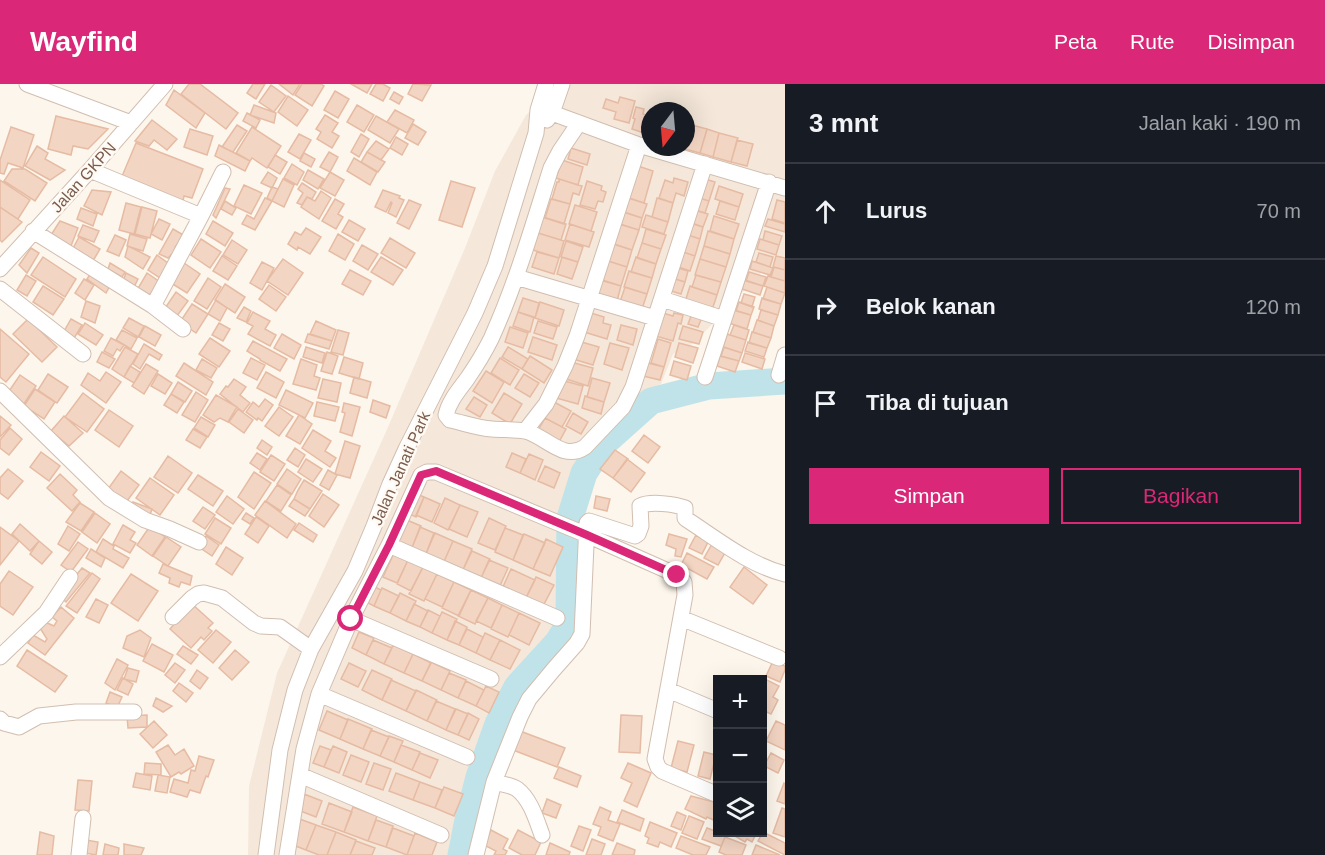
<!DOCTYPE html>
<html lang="id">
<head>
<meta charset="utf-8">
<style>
  body { margin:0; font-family:Arial,sans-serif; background:#242831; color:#f1f3f6 }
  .controls { position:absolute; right:18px; bottom:18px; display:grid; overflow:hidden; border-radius:0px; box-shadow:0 6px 24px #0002 }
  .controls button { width:54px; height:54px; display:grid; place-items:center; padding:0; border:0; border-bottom:2px solid #363941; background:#171b24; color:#f1f3f6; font:30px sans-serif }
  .compass { position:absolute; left:641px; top:18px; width:54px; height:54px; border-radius:50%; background:#171b24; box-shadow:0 6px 24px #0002; rotate:196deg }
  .stop { position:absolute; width:18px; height:18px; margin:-14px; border:4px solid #db2777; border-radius:50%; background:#fff }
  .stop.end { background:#db2777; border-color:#fff; box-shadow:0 2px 6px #0008 }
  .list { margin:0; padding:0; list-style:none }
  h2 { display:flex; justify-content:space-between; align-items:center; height:78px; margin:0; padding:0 24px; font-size:26px }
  h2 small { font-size:20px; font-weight:400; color:#9ea1a6 }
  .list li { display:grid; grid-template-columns:39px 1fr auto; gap:18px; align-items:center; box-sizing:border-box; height:96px; padding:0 24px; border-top:2px solid #363941 }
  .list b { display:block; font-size:22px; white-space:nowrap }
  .list em { font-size:20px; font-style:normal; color:#9ea1a6 }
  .actions { display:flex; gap:12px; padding:18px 24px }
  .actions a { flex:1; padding:14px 0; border:2px solid #db2777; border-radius:0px; text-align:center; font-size:21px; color:#db2777 }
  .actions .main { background:#db2777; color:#fff }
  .icon { flex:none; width:33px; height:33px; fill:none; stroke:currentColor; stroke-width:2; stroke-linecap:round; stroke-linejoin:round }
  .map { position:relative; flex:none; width:785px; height:771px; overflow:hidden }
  header { display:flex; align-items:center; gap:36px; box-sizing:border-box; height:84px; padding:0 30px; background:#db2777; color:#fff }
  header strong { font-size:28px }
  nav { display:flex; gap:33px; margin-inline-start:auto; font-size:21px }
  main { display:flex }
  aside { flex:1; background:#171b24 }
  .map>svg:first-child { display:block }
  .residential { fill:#f5e8da; fill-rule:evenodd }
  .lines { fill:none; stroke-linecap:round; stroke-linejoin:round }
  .river { stroke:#bfe3e8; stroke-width:27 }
  .building { fill:#f3d5c3; stroke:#e6bba3; stroke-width:1.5 }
  .street-casing { stroke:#d1beb0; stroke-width:17 }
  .street { stroke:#fff; stroke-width:15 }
  .route { stroke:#db2777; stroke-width:8 }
  .labels { text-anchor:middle; stroke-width:5; stroke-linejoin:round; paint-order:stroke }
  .street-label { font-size:16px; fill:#7a5c4d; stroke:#fffaf3 }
</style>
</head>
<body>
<header>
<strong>Wayfind</strong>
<nav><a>Peta</a><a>Rute</a><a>Disimpan</a></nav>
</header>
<main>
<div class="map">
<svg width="785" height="771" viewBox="0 0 785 771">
  <rect width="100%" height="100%" fill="#fdf6ec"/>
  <path class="residential" d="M560 0H785V174L762 188 694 259 673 270 661 300 641 309 601 350 584 370 571 390 566 422 560 449 562 524 558 544 506 603 470 685 450 756 448 771H248L249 702 277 589 385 350 465 164 495 87 526 31ZM650 27H686V63H650Z"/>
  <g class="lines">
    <path class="river" d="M461 771 468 736 479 693 498 640 517 603 558 558 568 542 569 531 570 434 584 389 603 360 651 317 709 302 785 297"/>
  </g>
  <path class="building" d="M189 0H200L238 29 226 45 181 10Z
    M253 0H265L256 15 247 9Z
    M279 0H300L293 11Z
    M302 0H321L324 2 312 22 295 11Z
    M351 0H372L367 9Z
    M376 0H383L390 4 383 17 370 10Z
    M413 0 431 1 422 17 408 10Z
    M271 1 286 12 274 28 259 18Z
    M174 6 205 29 196 44 166 21Z
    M335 7 349 15 338 34 324 26Z
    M394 8 403 13 399 20 390 15Z
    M288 12 308 26 297 42 278 28Z
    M620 13 635 17 629 39 614 35 616 28 603 24 606 15 618 19Z
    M254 21 276 29 274 39 250 31Z
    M357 21 374 31 364 48 347 38Z
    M636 23 644 25 643 30 650 32V38L647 50 632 45 635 35 633 34Z
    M395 26 414 36 407 49 387 38Z
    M247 29 260 36 256 44 243 37Z
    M325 31 338 39 332 48 339 52 332 64 317 55 321 48 316 45Z
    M56 32 108 45 88 65 73 62 71 71 48 65Z
    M376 32 399 45 390 59 368 46Z
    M152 36 177 55 167 66 154 56 149 62 135 57Z
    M413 40 426 48 418 61 405 54Z
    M237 41 247 47 233 68 222 63Z
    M692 41 707 45 700 69 685 65Z
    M11 43 34 51 23 84 8 79 4 90 0 89V76Z
    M252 43 281 62 267 84 252 74 250 77 236 69Z
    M190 45 213 52 207 71 184 63Z
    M707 45 719 49 713 73 700 69Z
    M719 49 738 54 731 78 713 73Z
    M299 50 311 56 300 75 288 68Z
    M361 50 369 55 359 73 351 68Z
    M396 53 408 60 402 71 390 64Z
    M737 56 753 60 747 82 731 78Z
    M376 57 389 65 381 76 367 68Z
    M136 59 203 85 192 114 184 112 182 122 120 97Z
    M219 61 250 77 245 87 215 72Z
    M37 62 48 69 45 75 65 86 50 96 25 82Z
    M571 64 590 70 587 81 568 75Z
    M329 68 338 73 330 88 320 83Z
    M367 68 385 78 378 88 361 78Z
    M304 69 315 75 311 83 300 77Z
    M275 71 287 78 280 90 268 83Z
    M354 74 377 88 370 101 347 87Z
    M562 76 583 83 578 101 556 94Z
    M292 80 304 88 297 101 284 94Z
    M635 81 653 87 644 119 626 113Z
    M12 85H25L47 99 35 117 4 97Z
    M308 86 324 95 318 105 303 96Z
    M268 88 277 94 272 104 261 99Z
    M330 88 344 96 335 112 320 104Z
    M674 94 688 98 684 112 676 109 673 119 659 114 665 96 673 99Z
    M702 94 715 98 709 117 696 113Z
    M283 95 294 101 284 123 272 117Z
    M559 95 582 102 579 111 573 109 570 120 552 115 557 98H559Z
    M0 96 30 116 18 135 0 123Z
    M451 97 475 104 462 143 439 136Z
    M587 97 602 102 601 106 606 108 603 118 598 117 595 125 580 121Z
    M302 99 316 108 312 115 307 113 302 121 297 119 303 109 298 105Z
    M244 101 262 109 251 130 234 122Z
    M719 102 743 110 739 123 715 115Z
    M272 103 278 105 272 117 267 114Z
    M225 104 230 105 216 134 213 131Z
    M92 106 111 108 102 131 84 122Z
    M383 106 400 112 399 114 404 116 396 133 388 129 392 119 391 118 386 128 375 123Z
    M321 107 331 114 319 135 301 123 307 113 315 117Z
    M625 113 647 120 642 134 621 127Z
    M696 113 709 117 705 129 692 125Z
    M265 114 272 117 255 146 242 140 247 131 254 135Z
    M657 114 673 119 668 138 652 133Z
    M335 115 344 120 338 130 343 133 336 145 322 137Z
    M551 115 570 120 564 140 545 134Z
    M409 116 421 121 409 145 397 139Z
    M777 116 785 118V139L772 135Z
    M225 117 236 124 232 131 221 125Z
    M720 117 739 123 735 136 716 130Z
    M126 119 141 123 134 150 119 146Z
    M575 121 597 128 591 147 569 140Z
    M0 123 22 138 2 158 0 156Z
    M142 123 157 127 150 154 135 150Z
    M81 124 97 130 93 142 77 135Z
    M694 126 708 130 703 143 690 139Z
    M623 128 642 134 639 146 619 140Z
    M646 131 668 138 664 150 642 143Z
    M714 132 739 140 734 155 710 147Z
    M543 133 566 140 561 156 538 149Z
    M159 135 170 140 162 156 151 150Z
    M768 135 785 140V148L765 142Z
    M349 136 365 145 358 157 342 148Z
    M60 137 78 144 71 162 49 154Z
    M213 137 233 149 225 162 206 150Z
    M689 138 703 143 700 155 685 150Z
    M570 140 594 148 589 163 565 156Z
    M620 140 639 146 632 166 614 160Z
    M83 141 99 147 94 158 78 152Z
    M306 144 321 153 310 170 298 163 297 166 288 160 295 148 301 151Z
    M173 145 185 152 175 163 181 169 178 173 172 170 168 174 159 170Z
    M646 145 666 151 661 165 642 159Z
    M708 147 734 155 730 170 704 162Z
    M765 147 782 152 779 161 763 156Z
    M538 149 564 157 559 174 533 166Z
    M130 150 147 155 143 167 127 162Z
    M338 150 354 160 345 176 329 167Z
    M685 150 700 155 695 172 680 167Z
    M115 151 126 156 119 172 107 167Z
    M79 153 100 165 90 182 70 170Z
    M390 154 415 169 406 184 381 169Z
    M201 155 221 168 210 184 191 171Z
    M760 155 779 161 776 171 757 165Z
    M232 156 247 166 238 180 223 171Z
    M566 157 583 163 578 178 561 173Z
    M642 159 661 165 656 180 637 174Z
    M613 160 632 166 627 183 608 177Z
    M362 161 378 170 368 186 353 177Z
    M128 162 150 173 143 185 125 173Z
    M704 162 730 170 726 183 700 175Z
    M31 164 39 169 27 189 19 181Z
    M680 167 695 172 690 187 676 182Z
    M537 168 559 174 554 190 532 183Z
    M759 169 773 173 770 183 756 178Z
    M157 171 172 182 163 196 148 186Z
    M222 172 237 182 228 196 213 187Z
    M776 172 785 174V186L773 183Z
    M43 173 76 195 65 213 31 191Z
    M381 173 403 186 393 201 371 188Z
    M562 173 578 178 572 195 557 190Z
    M636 173 656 180 652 194 631 188Z
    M283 175 303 189 288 211 267 197Z
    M700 175 726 183 721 198 695 191Z
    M605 176 627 183 621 202 599 195Z
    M752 177 773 184 770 191 750 185Z
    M262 178 274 184 262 206 250 199Z
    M110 179 125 188 122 193 108 185Z
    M184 179 200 190 187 209 171 199Z
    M675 183 688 187 685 198 672 194Z
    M774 183 785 186V197L771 193Z
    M350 186 371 197 363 211 342 200Z
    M92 187 111 200 106 209 87 195Z
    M629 187 652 194 647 210 624 203Z
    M749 188 766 193 763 202 746 197Z
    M126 189 138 195 134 203 123 197Z
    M147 189 160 198 151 211 137 206Z
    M26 191 36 197 27 212 17 206Z
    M696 191 721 198 717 211 692 203Z
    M768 192 785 197V209L764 202Z
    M208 194 221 203 207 225 194 217Z
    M672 194 685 198 681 210 668 206Z
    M84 195 94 201 85 216 75 209Z
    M600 196 621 202 617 217 596 211Z
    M745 196 763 202 760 211 742 205Z
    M225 200 245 213 235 229 215 216Z
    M269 201 286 213 276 227 259 215Z
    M43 202 64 215 53 231 33 218Z
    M690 202 717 211 712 226 685 218Z
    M625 203 647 210 642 225 620 218Z
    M767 203 785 209 781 220 763 215Z
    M176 208 188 217 174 236 163 227Z
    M744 210 755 213 752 223 741 219Z
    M523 214 539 219 535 234 518 228Z
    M762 214 781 220 778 231 759 225Z
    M216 216 227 224 220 237 208 230Z
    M86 217 100 222 95 239 81 233Z
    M540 218 564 226 559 242 535 234Z
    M739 218 754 223 751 231 736 227Z
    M192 220 208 230 196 249 180 238Z
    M244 223 251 227 246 238 237 234Z
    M734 226 751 231 747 245 729 239Z
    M761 226 778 231 774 242 758 236Z
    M693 227 703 231 698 243 688 240Z
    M253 228 270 237 265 245 276 251 270 262 248 250 253 242 247 239Z
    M518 228 534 233 530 248 513 242Z
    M591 229 604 233 603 239 611 241 607 255 584 248Z
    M663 229 673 232 674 229 683 231 681 240 678 239 673 257 656 252Z
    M129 234 144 242 138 253 123 244Z
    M28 235 57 263 42 278 13 250Z
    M71 235 82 241 73 256 63 249Z
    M757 236 774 242 771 254 753 248Z
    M316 237 336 246 332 257 310 250Z
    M538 237 557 243 553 255 534 249Z
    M85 239 103 251 96 261 78 250Z
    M219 239 230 245 223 257 212 251Z
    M621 241 637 245 633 261 617 256Z
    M734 241 749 246 746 256 730 251Z
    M145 242 161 251 155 262 139 253Z
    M683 242 703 248 699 260 679 255Z
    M510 243 528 249 523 264 505 258Z
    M0 245 29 270 6 298 0 293Z
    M122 246 137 254 131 265 116 256Z
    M338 246 349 249 343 271 331 268Z
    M752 248 771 254 767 264 749 259Z
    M282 250 301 261 294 275 274 264Z
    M308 250 332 257 329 265 305 258Z
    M727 250 746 256 742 269 723 263Z
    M533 253 557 261 552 276 528 268Z
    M111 254 124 261 120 267 117 265 113 272 104 267Z
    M210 254 230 267 219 283 199 270Z
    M658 255 671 259 664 283 651 279Z
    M253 257 287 275 280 287 260 276V275L247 267Z
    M578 257 599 263 593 281 573 275Z
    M748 258 767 264 764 273 745 267Z
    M610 259 629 264 622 286 604 280Z
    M679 259 698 264 693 279 675 273Z
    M144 260 162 271 159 276 149 270 140 285 133 280Z
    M125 263 138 270 124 293 112 285Z
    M306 263 325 269 322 279 303 273Z
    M508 263 528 275 522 285 502 273Z
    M724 263 742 269 739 277 721 272Z
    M102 268 115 275 109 284 97 278Z
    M327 268 338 272 332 290 321 287Z
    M745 269 765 275 762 285 742 278Z
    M530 272 552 286 544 299 522 285Z
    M720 272 739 277 735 288 717 282Z
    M344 273 363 279 359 295 339 289Z
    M251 274 265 281 257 296 243 289Z
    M500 274 519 286 510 301 491 289Z
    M202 275 217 284 211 294 196 286Z
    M301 275 317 281 314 292 320 294 316 306 293 300Z
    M674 277 691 282 687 296 670 291Z
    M571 278 593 284 588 302 566 295Z
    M184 279 213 298 206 311 176 292Z
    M648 279 664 283 660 296 643 292Z
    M146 280 158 287 144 310 132 302Z
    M130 282 140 288 134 299 124 293Z
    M486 287 504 298 492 319 473 307Z
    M106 288 121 298 106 319 81 301 88 289 100 297Z
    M266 288 284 298 276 314 257 304Z
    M48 290 68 303 57 319 38 306Z
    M158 290 172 299 165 310 151 302Z
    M524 290 539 299 530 313 515 304Z
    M20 291 36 302 23 321 7 310Z
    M354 293 371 298 367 314 350 309Z
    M592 294 610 299 604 318 587 313Z
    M234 295 246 303 240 311 250 319 243 328 220 310 226 302 228 303Z
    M323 295 341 299 337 318 318 314Z
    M561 296 583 302 578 320 556 314Z
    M178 298 192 307 185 318 171 310Z
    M35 305 55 318 44 335 24 322Z
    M286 306 313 319 305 334 279 321Z
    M196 308 208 316 195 338 182 331Z
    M83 309 104 325 87 348 65 333Z
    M504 309 522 320 510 340 492 329Z
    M171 310 184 318 177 329 164 321Z
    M216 311 237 323 228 338 220 334 214 338 203 331Z
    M585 312 604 318 601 330 582 324Z
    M474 313 487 321 480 333 466 325Z
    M265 315 273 321 262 337 258 334 257 336 246 328 253 318 259 323Z
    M373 316 390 322 386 334 370 328Z
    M317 318 339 323 335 337 314 332Z
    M554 318 571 327 562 343 545 334Z
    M344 319 360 323 352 352 340 348 345 329 342 328Z
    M279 323 293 333 279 352 265 342Z
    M238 325 253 336 244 349 229 338Z
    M109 326 133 342 119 363 95 346Z
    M573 329 588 338 581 350 566 342Z
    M299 331 312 340 300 360 286 352Z
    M0 332 11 341 0 353Z
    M64 332 83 349 69 362 51 347Z
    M201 333 215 341 208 353 194 344Z
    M545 334 566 345 559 358 538 346Z
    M10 344 22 355 9 371 0 364V356Z
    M193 345 207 353 200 364 186 356Z
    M313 346 331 357 325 367 336 374 330 383 302 364Z
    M644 351 660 363 648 379 632 367Z
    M262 356 272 363 267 371 257 364Z
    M345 357 360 362 350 394 335 390Z
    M295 364 305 371 298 383 287 376Z
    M615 366 628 375 613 394 600 385Z
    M41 368 60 382 49 397 30 383Z
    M257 369 267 375 260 386 250 379Z
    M512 369 526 375 520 389 506 383Z
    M529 370 543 376 535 396 520 389Z
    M271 371 285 380 274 397 260 388Z
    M168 372 192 389 178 409 154 393Z
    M306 375 322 385 313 398 298 388Z
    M627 375 645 389 631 408 613 394Z
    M545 382 560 389 554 404 538 397Z
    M8 385 23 397 8 415 0 409V394Z
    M287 385 301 395 292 410 277 400Z
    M328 386 337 391 329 406 320 401Z
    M121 387 139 401 127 417 108 405Z
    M254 388 271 399 254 425 238 413Z
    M60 390 77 406 73 411 80 418 72 427 47 404Z
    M198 391 223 407 213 422 188 405Z
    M150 394 174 411 160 431 136 414Z
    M304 396 322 407 310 425 294 415 298 406Z
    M277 401 291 411 281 427 266 417Z
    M414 409 424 413 416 433 405 428Z
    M323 410 339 421 324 443 309 432Z
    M227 412 244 425 233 440 216 428Z
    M596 412 610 415 607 427 594 424Z
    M424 413 440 420 432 438 416 431Z
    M445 414 460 421 448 446 434 439Z
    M294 415 310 425 305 432 289 422Z
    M265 417 296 440 287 454 255 431Z
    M133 418 152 425 149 434 132 424Z
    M80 419 94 428 81 447 66 438Z
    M460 421 478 428 467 453 449 445Z
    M203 423 215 431 205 445 193 437Z
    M95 429 110 440 97 459 82 448Z
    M246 429 254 434 250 440 242 435Z
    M256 433 269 442 258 459 245 450Z
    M215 434 231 444 221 460 205 450Z
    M402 434 421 442 411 466 392 458Z
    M489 434 506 442 495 466 478 459Z
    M299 439 317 451 313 458 294 446Z
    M20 440 39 457 30 467 12 450Z
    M123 441 135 448 130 456 136 459 130 469 113 460Z
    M68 442 80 450 69 467 58 460Z
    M150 442 165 453 152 472 137 461Z
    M0 443 19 457 0 481Z
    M420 443 434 449 425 472 411 466Z
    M505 444 523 451 513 476 495 468Z
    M435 449 453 457 443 480 425 472Z
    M524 450 545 459 533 485 513 476Z
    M669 450 687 455 681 473 675 472 676 465 666 461Z
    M696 451 708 458 702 470 689 464Z
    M206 452 219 461 212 472 199 463Z
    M166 453 181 463 168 482 153 472Z
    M103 455 114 462 113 465 129 474 123 484 96 468Z
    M546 455 563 463 550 492 533 485Z
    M39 457 52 468 42 480 30 470Z
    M453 457 472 465 462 488 443 480Z
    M78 458 88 465 71 488 61 481Z
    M712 460 726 467 718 481 704 474Z
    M226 463 243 474 232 491 216 480Z
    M91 465 105 474 101 483 86 474Z
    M472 467 490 475 480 496 462 488Z
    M394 469 408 476 397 499 383 493Z
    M687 469 714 483 707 495 681 481Z
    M408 476 423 483 411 507 397 500Z
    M489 476 508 484 499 504 480 496Z
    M163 480 192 492 190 501 181 498 179 503 169 499 170 494 159 489Z
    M423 483 437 490 424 517 409 510Z
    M744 483 767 501 753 520 730 503Z
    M82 484 90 489 66 518 59 512Z
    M511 485 535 496 525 516 502 505Z
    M9 487 33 503 13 531 0 522V500Z
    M92 489 100 495 77 529 66 522Z
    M131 490 158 507 138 537 111 519Z
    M437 490 454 498 442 523 425 515Z
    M536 493 554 501 542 524 525 516Z
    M454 498 471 506 459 532 442 524Z
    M369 500 381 506 374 522 362 516Z
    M382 504 399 512 390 529 374 522Z
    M471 506 488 514 475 540 458 532Z
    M400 509 416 517 406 537 390 529Z
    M488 514 502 521 491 544 476 537Z
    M96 515 108 521 99 539 86 533Z
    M192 520 213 539 208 544 212 547 204 556 201 553 191 564 170 545Z
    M414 520 428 527 420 543 406 537Z
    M502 521 519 529 508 553 491 545Z
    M61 523 74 534 45 571 28 559 33 551 45 558 47 555 40 544 45 538 54 542 57 537 52 533Z
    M428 526 440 532 432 549 420 543Z
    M442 528 457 535 447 556 432 549Z
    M519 529 540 539 529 561 509 551Z
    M455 537 467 543 459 561 447 556Z
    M467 545 483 553 476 569 459 561Z
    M140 546 151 554 144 573 123 564 127 552Z
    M216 546 231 558 213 579 198 566Z
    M359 548 374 554 366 571 352 564Z
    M485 549 500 556 490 576 476 569Z
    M373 556 392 564 384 580 366 571Z
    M500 556 520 566 510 585 490 576Z
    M152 560 173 571 164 588 143 577Z
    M393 561 413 570 404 589 384 580Z
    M183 562 198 571 191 580 177 570Z
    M27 566 67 592 55 608 17 582Z
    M235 566 249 578 232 596 219 584Z
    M413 570 431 579 422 597 404 589Z
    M117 575 128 581 115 606 105 599Z
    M773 577 785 582V586L780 598 766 592Z
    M431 578 450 587 441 606 422 597Z
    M175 579 185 586 175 599 165 591Z
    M349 579 366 587 358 603 341 595Z
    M128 584 139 587 136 598 124 595Z
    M197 586 208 594 200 605 190 597Z
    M372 586 392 595 382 616 362 606Z
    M449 589 466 596 458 614 441 606Z
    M759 592 779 602 773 613 778 616 771 630 762 626V596H757Z
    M123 594 133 600 128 611 117 606Z
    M391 596 416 607 406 627 382 616Z
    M466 597 484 606 476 622 458 614Z
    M179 599 193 609 186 618 173 607Z
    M486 602 499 608 489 629 476 622Z
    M416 606 437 616 427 637 406 627Z
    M110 608 122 613 117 624 106 619Z
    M156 614 172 622 163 628 153 622Z
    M436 617 455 625 446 646 427 637Z
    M456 625 468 630 458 651 446 646Z
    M327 627 348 636 340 655 319 646Z
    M468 629 479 635 469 656 458 651Z
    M147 631V643L128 644 127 632Z
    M621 631 642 632 640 669 619 668Z
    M348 635 372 645 363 665 340 655Z
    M154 637 167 651 153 664 140 650Z
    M776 637 785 641V666L766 657Z
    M371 646 389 653 380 672 363 665Z
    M520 647 565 664 557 683 513 666Z
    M389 652 403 657 394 678 380 672Z
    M678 657 694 661 687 688 671 684Z
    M168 661 175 671 184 665 194 682 181 690 179 688 171 693 156 668Z
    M401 661 420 668 412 686 394 678Z
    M320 662 331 666 324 683 313 679Z
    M333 662 347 668 339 689 324 683Z
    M704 668 716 671 710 695 698 692Z
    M420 669 438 676 430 694 412 686Z
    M771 669 784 676 778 689 764 682Z
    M351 671 369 678 361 698 343 691Z
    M199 672 214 676 208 693 206 692 200 709 190 706 187 713 170 708 174 695 188 699 191 686 195 687Z
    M145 679 161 680V691L144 690Z
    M374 679 391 685 383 706 366 700Z
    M628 679 651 689 637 723 624 717 632 699 621 694Z
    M559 683 581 692 577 703 554 694Z
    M136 689 152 692 150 706 133 703Z
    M396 689 420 698 413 716 389 707Z
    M158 691 170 693 167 709 155 707Z
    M78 696 92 697 89 727 75 726Z
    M420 698 442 706 435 724 413 716Z
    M784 699 785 700V720L777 717Z
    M444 703 463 710 454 732 435 724Z
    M304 710 322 717 316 733 298 726Z
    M691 712 718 719V738L707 733 706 735 685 725Z
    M547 715 561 721 556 734 542 729Z
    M329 719 352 728 344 748 322 740Z
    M353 723 377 732 368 757 344 748Z
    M600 723 611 728 608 736 620 740 613 757 598 751 601 743 593 740Z
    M782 724 785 725V753L773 749Z
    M622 726 644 735 640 747 617 738Z
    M677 728 686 732 681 746 671 742Z
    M689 732 704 738 697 755 682 749Z
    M297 734 316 741 306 766 288 759Z
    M376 736 393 742 386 763 368 757Z
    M650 738 677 749 671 763 660 758 658 763 647 759 649 754 645 752Z
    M316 741 336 748 327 771H319L306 766Z
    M579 742 591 746 583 767 571 762Z
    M393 744 414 752 407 771 386 763Z
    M707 744 726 751 721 762 702 755Z
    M491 746 508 755 503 765 507 767 505 771H494L496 767 484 761Z
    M518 746 541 758 535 771H522L509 764Z
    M40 748 54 752 52 771H37Z
    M336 748 356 756 350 771H327Z
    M728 748H757L752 758 747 755 745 758Z
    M763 748 785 759V771L758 757Z
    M415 749 437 758 432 771H407Z
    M681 752 710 763 706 771H693L676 764Z
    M725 753 746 761 742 771H726L719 768Z
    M592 755 605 760 601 771H586Z
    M86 756 98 758 96 771 85 769Z
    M356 757 375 764 372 771H350Z
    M550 759 570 768 569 771H546Z
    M617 759 635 766 634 771H612Z
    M105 760 119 764 118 771H103Z
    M124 760 144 764 141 771H124Z
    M756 761 780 771H752Z"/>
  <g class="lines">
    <defs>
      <path id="street" d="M27 0 131 39
        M538 26 552 29 639 61 785 104
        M547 36 552 29 562 0
        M579 39 560 67 551 84C533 141 516 200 491 255 484 269 476 282 467 295 459 306 449 317 446 331L450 336C464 339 478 344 492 345 502 346 514 345 525 347 546 352 563 378 585 363L623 323 633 303 705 80
        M90 86 201 132
        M33 147 153 222 183 245
        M0 185 90 86 165 0
        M516 193 655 234
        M0 205 83 270
        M662 215 724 235
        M153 222 201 132 223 88
        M779 291 785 271
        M705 293 769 98
        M0 307 109 414 145 436 170 445 199 458
        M525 347 546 320 565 282 577 252 639 61
        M389 461 557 534
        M173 533 192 514 198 510 204 509 222 514 254 539 261 542 280 543 311 565
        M681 534 779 574
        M351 535 491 595
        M0 573 46 529 70 493
        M668 606 718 627
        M319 610 467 673
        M0 635 4 639 19 643 39 632 76 628H134
        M300 691 441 751
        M494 698C501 700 511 701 517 705 531 716 536 735 542 751
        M79 771 83 734
        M266 771 280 666 295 606 311 565 355 487 374 442 390 400 406 365 475 229 495 182 536 49 538 26 546 0
        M287 771 304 665 319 610 351 535 389 461 421 391 427 388H436L587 451 677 491 684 498 685 511 655 675 658 683 662 687 718 711
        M476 771 494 698 520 633 529 615 554 585 577 559 582 550 587 439 589 437 635 452 638 450 641 442 640 422C650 417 675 420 685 424V434L686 435C717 455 749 481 785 490"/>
    </defs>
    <use href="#street" class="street-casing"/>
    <use href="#street" class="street"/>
  </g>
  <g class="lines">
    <path class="route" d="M351 535 389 461 421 391 436 387 587 451 677 491"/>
  </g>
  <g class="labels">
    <g class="street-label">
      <text transform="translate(83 93) rotate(-48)" y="6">Jalan GKPN</text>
      <text transform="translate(400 384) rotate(-66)" y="6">Jalan Janati Park</text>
    </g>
  </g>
</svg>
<div class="controls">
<button>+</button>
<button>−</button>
<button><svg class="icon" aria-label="layers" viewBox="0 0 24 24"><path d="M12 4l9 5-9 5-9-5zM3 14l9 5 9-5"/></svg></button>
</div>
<svg class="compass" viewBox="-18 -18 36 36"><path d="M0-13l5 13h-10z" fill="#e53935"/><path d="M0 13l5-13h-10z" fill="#9ea1a6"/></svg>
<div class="stop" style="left:351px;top:535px"></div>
<div class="stop end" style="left:677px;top:491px"></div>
</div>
<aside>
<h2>3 mnt<small>Jalan kaki · 190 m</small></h2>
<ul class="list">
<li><svg class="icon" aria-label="ahead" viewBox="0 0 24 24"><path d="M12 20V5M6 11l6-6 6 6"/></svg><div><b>Lurus</b></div><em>70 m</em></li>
<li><svg class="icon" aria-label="right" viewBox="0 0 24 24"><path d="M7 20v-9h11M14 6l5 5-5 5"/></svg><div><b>Belok kanan</b></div><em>120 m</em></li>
<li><svg class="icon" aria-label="arrive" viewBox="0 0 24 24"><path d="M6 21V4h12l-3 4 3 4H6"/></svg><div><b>Tiba di tujuan</b></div></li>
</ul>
<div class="actions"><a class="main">Simpan</a><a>Bagikan</a></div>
</aside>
</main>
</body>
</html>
